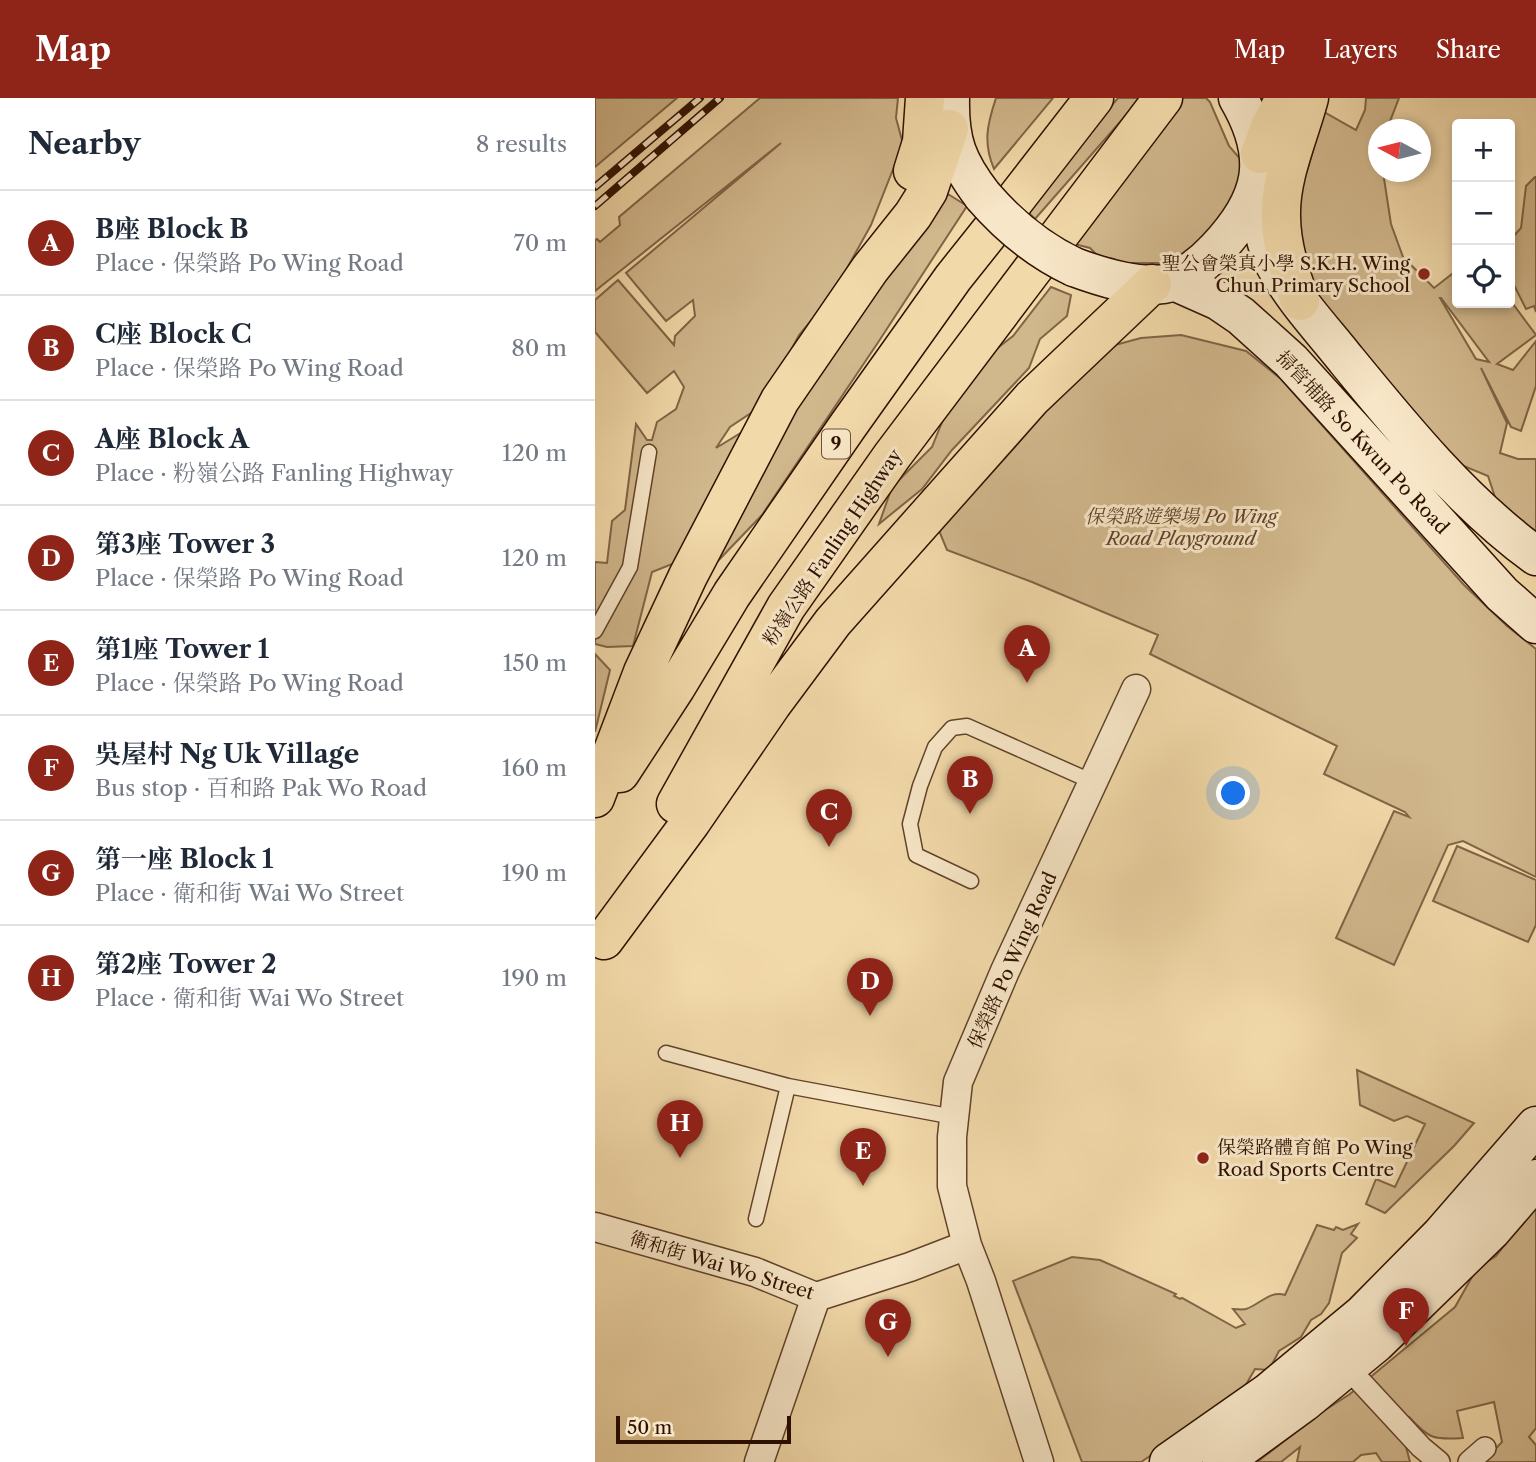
<!DOCTYPE html>
<html lang="en">
<head>
<meta charset="utf-8">
<style>
  body { margin:0; font-family:"Libre Caslon Text","Noto Serif SC",serif; background:#f6f6f7; color:#1f2937 }
  .controls { position:absolute; right:21px; top:21px; display:grid; overflow:hidden; border-radius:7px; box-shadow:0 4px 10px #0003 }
  .controls button { width:63px; height:63px; display:grid; place-items:center; padding:0; border:0; border-bottom:2px solid #e0e1e3; background:#fff; color:#1f2937; font:35px sans-serif }
  .compass { position:absolute; left:773px; top:21px; width:63px; height:63px; border-radius:50%; background:#fff; box-shadow:0 4px 10px #0003; rotate:277deg }
  .scale { position:absolute; left:21px; bottom:18px; width:175px; box-sizing:border-box; padding-left:7px; border:4px solid #2f1100; border-top:0; font-size:19px; line-height:24px; white-space:nowrap; color:#2f1100; -webkit-text-stroke:5px #f7e6c7; paint-order:stroke }
  .you { position:absolute; left:639px; top:696px; width:24px; height:24px; margin:-18px; border:5px solid #fff; border-radius:50%; background:#1a73e8; box-shadow:0 0 0 10px #1a73e833 }
  .badge { display:grid; place-items:center; width:46px; height:46px; border-radius:50%; background:#8f2418; color:#fff; font-size:23px; font-weight:700 }
  .pin { position:absolute; translate:-50% -58px; filter:drop-shadow(0 2px 4px #0008) }
  .pin::after { content:''; position:absolute; top:37px; width:24px; height:21px; background:inherit; clip-path:polygon(0 0,100% 0,50% 100%) }
  .list { margin:0; padding:0; list-style:none }
  h2 { display:flex; justify-content:space-between; align-items:center; height:91px; margin:0; padding:0 28px; font-size:30px }
  h2 small { font-size:23px; font-weight:400; color:#747a83 }
  .list li { display:grid; grid-template-columns:46px 1fr auto; gap:21px; align-items:center; box-sizing:border-box; height:105px; padding:0 28px; border-top:2px solid #e0e1e3 }
  .list b { display:block; font-size:26px; white-space:nowrap }
  .list p { margin:0; font-size:23px; white-space:nowrap; color:#747a83 }
  .list em { font-size:23px; font-style:normal; color:#747a83 }
  .icon { flex:none; width:38px; height:38px; fill:none; stroke:currentColor; stroke-width:2; stroke-linecap:round; stroke-linejoin:round }
  .map { position:relative; flex:none; width:941px; height:1364px; overflow:hidden }
  header { display:flex; align-items:center; gap:42px; box-sizing:border-box; height:98px; padding:0 35px; background:#8f2418; color:#fff }
  header strong { font-size:33px }
  nav { display:flex; gap:38px; margin-inline-start:auto; font-size:24px }
  main { display:flex }
  aside { flex:1; background:#fff }
  .map>svg:first-child { display:block }
  .green { fill:#d1b78c; stroke:#806446; stroke-width:2; fill-rule:evenodd }
  .lines { fill:none; stroke-linecap:round; stroke-linejoin:round }
  .service-casing { stroke:#60432a; stroke-width:17 }
  .pedestrian-casing { stroke:#60432a; stroke-width:24 }
  .minor-casing { stroke:#60432a; stroke-width:31 }
  .secondary-casing { stroke:#2f1100; stroke-width:41 }
  .motorway-casing { stroke:#2f1100; stroke-width:41 }
  .service { stroke:#f7e6c7; stroke-width:14 }
  .pedestrian { stroke:#f7e6c7; stroke-width:21 }
  .minor { stroke:#f7e6c7; stroke-width:28 }
  .secondary { stroke:#f7e6c7; stroke-width:38 }
  .motorway { stroke:#f2d9a9; stroke-width:38 }
  .rail-casing { stroke:#2f1100; stroke-width:8 }
  .rail { stroke:#f7e6c7; stroke-width:5; stroke-dasharray:16; stroke-linecap:butt }
  .secondary-bridge-casing { stroke:#2f1100; stroke-width:41; stroke-linecap:butt }
  .secondary-bridge { stroke:#f7e6c7; stroke-width:38 }
  .poi-dot { fill:#8f2418; stroke:#f7e6c7; stroke-width:2.5 }
  .labels { text-anchor:middle; stroke-width:6; stroke-linejoin:round; paint-order:stroke }
  .shield { fill:#f7e6c7; stroke:#6b513c; stroke-width:2 }
  .shield-label { font-size:18px; font-weight:bold; fill:#2f1100 }
  .poi-label { font-size:19px; fill:#2f1100; stroke:#f7e6c7; text-anchor:end }
  .street-label { font-size:19px; fill:#2f1100; stroke:#f7e6c7 }
  .park-label { font-size:19px; font-style:italic; fill:#60432a; stroke:#f7e6c7 }
</style>
</head>
<body>
<header>
<strong>Map</strong>
<nav><a>Map</a><a>Layers</a><a>Share</a></nav>
</header>
<main>
<aside>
<h2>Nearby<small>8 results</small></h2>
<ul class="list">
<li><span class="badge">A</span><div><b>B座 Block B</b><p>Place · 保榮路 Po Wing Road</p></div><em>70 m</em></li>
<li><span class="badge">B</span><div><b>C座 Block C</b><p>Place · 保榮路 Po Wing Road</p></div><em>80 m</em></li>
<li><span class="badge">C</span><div><b>A座 Block A</b><p>Place · 粉嶺公路 Fanling Highway</p></div><em>120 m</em></li>
<li><span class="badge">D</span><div><b>第3座 Tower 3</b><p>Place · 保榮路 Po Wing Road</p></div><em>120 m</em></li>
<li><span class="badge">E</span><div><b>第1座 Tower 1</b><p>Place · 保榮路 Po Wing Road</p></div><em>150 m</em></li>
<li><span class="badge">F</span><div><b>吳屋村 Ng Uk Village</b><p>Bus stop · 百和路 Pak Wo Road</p></div><em>160 m</em></li>
<li><span class="badge">G</span><div><b>第一座 Block 1</b><p>Place · 衛和街 Wai Wo Street</p></div><em>190 m</em></li>
<li><span class="badge">H</span><div><b>第2座 Tower 2</b><p>Place · 衛和街 Wai Wo Street</p></div><em>190 m</em></li>
</ul>
</aside>
<div class="map">
<svg width="941" height="1364" viewBox="0 0 941 1364">
  <rect width="100%" height="100%" fill="#f2d9a9"/>
  <filter id="stains"><feTurbulence type="fractalNoise" baseFrequency=".00286" numOctaves="4"/><feColorMatrix values="0 0 0 0 .2 0 0 0 0 .09 0 0 0 0 .02 0 0 0 .5 -.17"/></filter>
  <radialGradient id="worn" r=".72"><stop offset=".6" stop-color="#630" stop-opacity="0"/><stop offset="1" stop-color="#630" stop-opacity=".3"/></radialGradient>
  <path class="green" d="M0 0H82L0 69Z
    M165 0H303L301 20 308 46 276 127 236 199 204 237 165 309 135 329 121 350 154 330 105 455 57 474 38 548 12 549 0 546V464L12 465 17 423 30 412 41 326 52 342H57L62 324 81 311 89 289 79 273 52 295 0 234V202L23 182 79 247 80 238 100 218 98 202 71 223 31 175 186 45 0 193V142L2 141 5 144 25 127 24 119Z
    M401 0H458L399 71C388 45 392 27 401 0Z
    M523 0H546L440 121 428 109Z
    M585 0H611L615 4 634 48 647 63 646 92 631 123 575 165H525L519 161 503 158 495 150 475 145Z
    M771 0H804L792 31 783 32V74H788L796 126 808 159 839 190 862 172V205H915V202L941 237 902 266 918 272 941 243V288L926 333 916 329 886 270 912 325 905 355 923 361H941V446L903 408 893 378 799 339 721 194 706 155 702 93 713 70 729 14 761 32 770 12ZM845 200H846L894 264 881 261Z
    M940 79H941V214L939 208 931 211 915 179V142L926 130 931 88Z
    M353 96 372 108 284 243 167 417 120 466 186 335 326 119Z
    M456 189 476 197 472 218 445 241 434 270 357 352 327 391 284 426 297 389 337 349 362 287 391 259 418 238Z
    M586 237 651 253 686 281 869 487 912 528 941 551V779L868 743 853 747 799 867 741 840 799 713 814 719 810 714 729 676 742 648 555 556 563 537 437 484 352 452 340 423 425 331 520 247 546 240Z
    M0 556 15 572 0 634Z
    M862 748 941 782V827L933 844 838 803Z
    M762 972 879 1025 859 1048 790 1115 771 1106 781 1081 800 1089 830 1026 812 1018 799 1023 765 1007Z
    M941 1107V1330L934 1339 941 1347V1364H888L907 1344 899 1304 862 1313 868 1340C839 1342 834 1341 814 1319L796 1328 809 1341 815 1364H787L781 1355 766 1357 758 1364H702L705 1349 686 1364H662L724 1316 755 1296 860 1209 882 1170 901 1158Z
    M763 1126 756 1136 762 1140 747 1155 734 1205 726 1216 716 1222 706 1239 684 1253 674 1272 660 1271 645 1297 546 1364H487L418 1183 477 1159 505 1162 581 1196 579 1198 585 1201 587 1200 641 1230 650 1226 638 1211C643 1211 647 1212 651 1211 664 1207 675 1192 690 1197L722 1127 739 1132 741 1129 748 1132Z"/>
  <g class="lines">
    <defs>
      <path id="service" d="M0 533 35 469 54 354
        M376 783 321 757 315 726 325 688 340 649 357 630 372 628 498 684
        M71 955 193 988
        M161 1121 193 988 359 1019"/>
      <path id="pedestrian" d="M752 1269 826 1349 844 1364
        M874 1364 890 1350"/>
      <path id="minor" d="M0 1129 160 1174 221 1199 315 1169 372 1147
        M164 1364 221 1199
        M444 1364 386 1183 372 1147 357 1088V1039L363 984 410 873 541 591"/>
      <path id="secondary" d="M355 0C354 43 362 64 388 98
        M662 92C666 116 669 143 679 165 697 199 725 229 749 259 807 330 867 404 941 458
        M479 169C506 179 540 190 569 186 588 183 610 164 622 151 669 101 678 60 643 0
        M579 183 624 203 646 218 696 263 907 496 941 526
        M574 1364 674 1294 768 1216 846 1137 941 1028
        M627 1364 708 1305 781 1245 896 1133 941 1081"/>
      <path id="motorway" d="M665 56 676 27 690 0
        M318 73 327 44 330 0
        M416 107 499 0
        M459 144 568 0
        M705 203C695 176 686 147 686 118 685 78 704 38 714 0
        M25 675 81 589 137 496 252 329 358 180 397 131
        M0 700 48 574 93 478 185 302 275 171 318 117 333 93 354 31
        M81 706 191 509 297 358 441 167
        M9 842 96 724 177 606 238 524 437 300 557 186"/>
    </defs>
    <use href="#service" class="service-casing"/>
    <use href="#pedestrian" class="pedestrian-casing"/>
    <use href="#minor" class="minor-casing"/>
    <use href="#secondary" class="secondary-casing"/>
    <use href="#motorway" class="motorway-casing"/>
    <use href="#service" class="service"/>
    <use href="#pedestrian" class="pedestrian"/>
    <use href="#minor" class="minor"/>
    <use href="#secondary" class="secondary"/>
    <use href="#motorway" class="motorway"/>
    <defs>
      <path id="rail" d="M0 89 105 0
        M0 108 125 0"/>
    </defs>
    <use href="#rail" class="rail-casing"/>
    <use href="#rail" class="rail"/>
    <defs>
      <path id="secondary-bridge" d="M388 98C414 128 443 152 479 169"/>
    </defs>
    <use href="#secondary-bridge" class="secondary-bridge-casing"/>
    <use href="#secondary-bridge" class="secondary-bridge"/>
  </g>
  <g class="poi-dot">
    <circle cx="829" cy="176" r="7"/>
    <circle cx="608" cy="1060" r="7"/>
  </g>
  <g class="labels">
    <rect class="shield" x="227" y="331.5" width="28" height="29" rx="5"/>
    <g class="shield-label">
      <text x="241" y="352">9</text>
    </g>
    <g class="poi-label">
      <text x="815" y="172">聖公會榮真小學 S.K.H. Wing<tspan x="815" dy="22">Chun Primary School</tspan></text>
      <text x="622" y="1056" text-anchor="start">保榮路體育館 Po Wing<tspan x="622" dy="22">Road Sports Centre</tspan></text>
    </g>
    <g class="street-label">
      <text transform="translate(768 344) rotate(47)" y="7">掃管埔路 So Kwun Po Road</text>
      <text transform="translate(237 449) rotate(-56)" y="7">粉嶺公路 Fanling Highway</text>
      <text transform="translate(417 862) rotate(-66)" y="7">保榮路 Po Wing Road</text>
      <text transform="translate(127 1167) rotate(17)" y="7">衛和街 Wai Wo Street</text>
    </g>
    <g class="park-label">
      <text x="586" y="425">保榮路遊樂場 Po Wing<tspan x="586" dy="22">Road Playground</tspan></text>
    </g>
  </g>
  <rect width="100%" height="100%" filter="url(#stains)"/>
  <rect width="100%" height="100%" fill="url(#worn)"/>
</svg>
<div class="controls">
<button>+</button>
<button>−</button>
<button><svg class="icon" aria-label="locate" viewBox="0 0 24 24"><circle cx="12" cy="12" r="6"/><path d="M12 2v4M12 18v4M2 12h4M18 12h4"/></svg></button>
</div>
<svg class="compass" viewBox="-18 -18 36 36"><path d="M0-13l5 13h-10z" fill="#e53935"/><path d="M0 13l5-13h-10z" fill="#747a83"/></svg>
<div class="scale">50 m</div>
<div class="you"></div>
<div class="pin badge" style="left:432px;top:585px">A</div>
<div class="pin badge" style="left:375px;top:716px">B</div>
<div class="pin badge" style="left:234px;top:749px">C</div>
<div class="pin badge" style="left:275px;top:918px">D</div>
<div class="pin badge" style="left:268px;top:1088px">E</div>
<div class="pin badge" style="left:811px;top:1248px">F</div>
<div class="pin badge" style="left:293px;top:1259px">G</div>
<div class="pin badge" style="left:85px;top:1060px">H</div>
</div>
</main>
</body>
</html>
